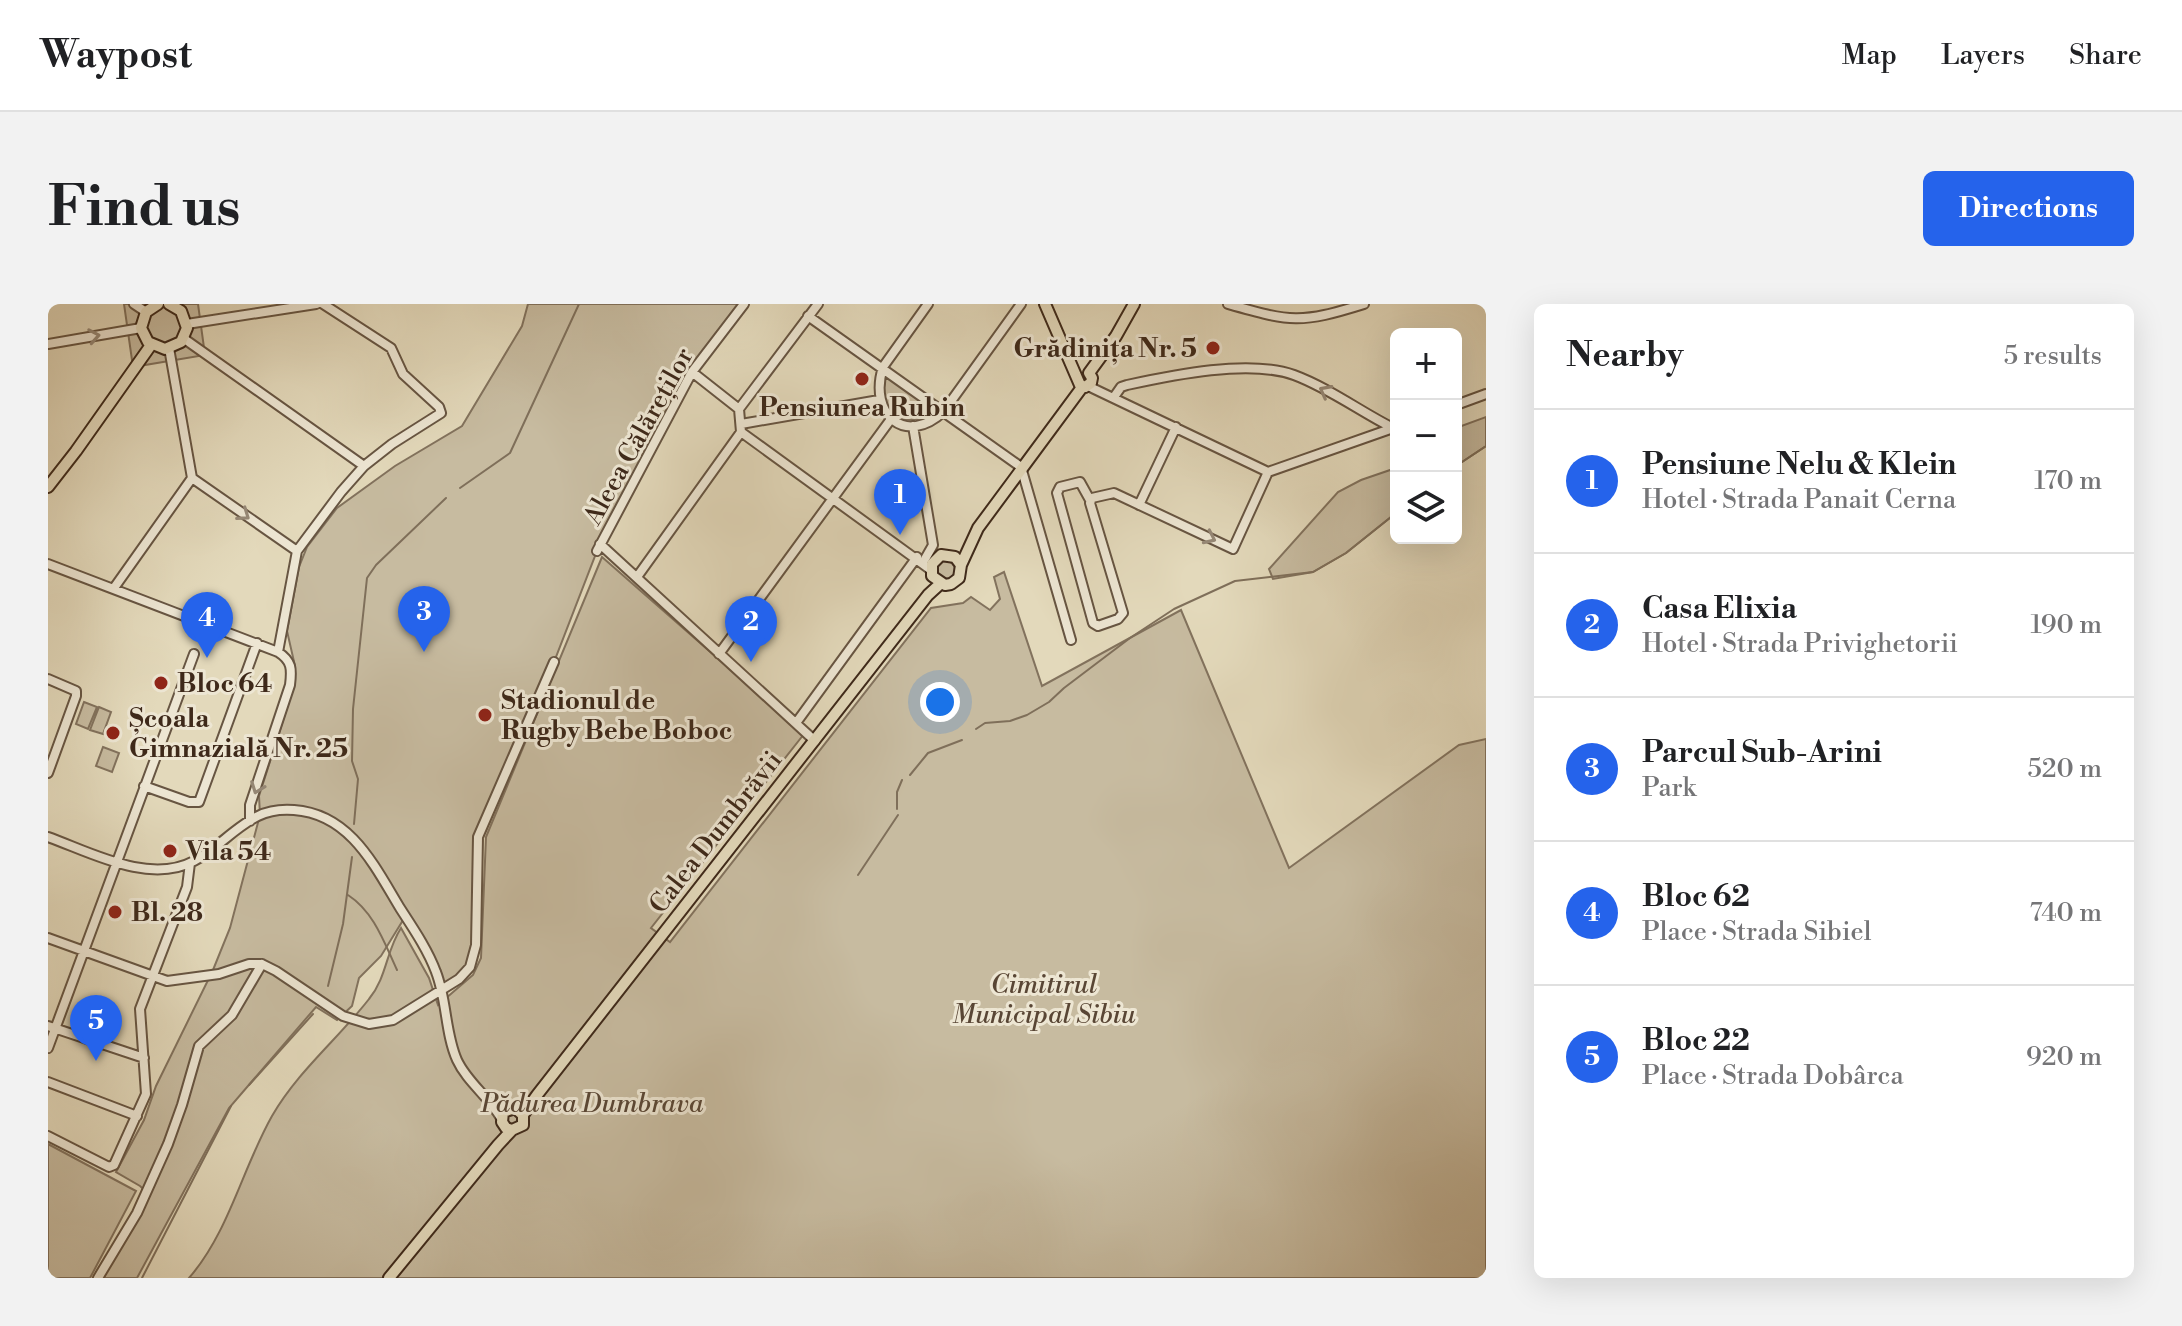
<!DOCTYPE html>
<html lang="en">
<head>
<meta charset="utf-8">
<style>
  body { margin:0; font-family:"Libre Bodoni",serif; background:#f2f2f2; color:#202124 }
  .controls { position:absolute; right:24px; top:24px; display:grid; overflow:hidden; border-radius:12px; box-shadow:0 8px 32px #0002 }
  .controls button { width:72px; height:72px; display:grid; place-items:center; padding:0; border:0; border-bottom:2px solid #e0e0e0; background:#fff; color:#202124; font:40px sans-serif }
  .you { position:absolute; left:892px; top:398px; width:28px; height:28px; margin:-20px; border:6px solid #fff; border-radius:50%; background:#1a73e8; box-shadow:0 0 0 12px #1a73e833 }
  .badge { display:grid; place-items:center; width:52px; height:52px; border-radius:50%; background:#2563eb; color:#fff; font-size:26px; font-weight:700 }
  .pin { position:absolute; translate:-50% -66px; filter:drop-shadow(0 2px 4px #0008) }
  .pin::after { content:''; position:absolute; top:42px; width:28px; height:24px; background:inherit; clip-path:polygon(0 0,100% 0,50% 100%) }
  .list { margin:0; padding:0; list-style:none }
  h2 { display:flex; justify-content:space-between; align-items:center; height:104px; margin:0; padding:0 32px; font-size:34px }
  h2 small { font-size:26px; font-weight:400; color:#757577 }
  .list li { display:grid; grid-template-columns:52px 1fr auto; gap:24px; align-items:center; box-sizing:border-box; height:144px; padding:0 32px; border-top:2px solid #e0e0e0 }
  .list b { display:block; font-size:30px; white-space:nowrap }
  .list p { margin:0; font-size:26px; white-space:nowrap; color:#757577 }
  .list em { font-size:26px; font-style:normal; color:#757577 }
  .icon { flex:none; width:44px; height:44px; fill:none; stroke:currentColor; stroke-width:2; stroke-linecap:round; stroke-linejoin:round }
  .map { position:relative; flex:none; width:1438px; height:974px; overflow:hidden; border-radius:12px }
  header { display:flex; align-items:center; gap:48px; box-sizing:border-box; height:112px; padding:0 40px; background:#fff; border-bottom:2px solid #e0e0e0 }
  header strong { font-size:38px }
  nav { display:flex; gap:44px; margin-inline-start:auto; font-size:28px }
  .intro { display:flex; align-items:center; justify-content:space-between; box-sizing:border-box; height:192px; padding:0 48px }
  h1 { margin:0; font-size:56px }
  .button { padding:20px 36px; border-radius:12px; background:#2563eb; color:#fff; font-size:28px; font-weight:700 }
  main { display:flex; gap:48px; padding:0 48px }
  aside { flex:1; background:#fff; border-radius:12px; box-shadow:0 8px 32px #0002 }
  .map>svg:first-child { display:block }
  .green { fill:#c7bba0; stroke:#82725d; stroke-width:2 }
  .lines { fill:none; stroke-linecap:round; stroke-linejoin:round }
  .stream { stroke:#7f6f5a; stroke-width:2 }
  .minor-casing { stroke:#675542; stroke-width:12 }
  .major-casing { stroke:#3e291a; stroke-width:14 }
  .minor { stroke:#ede6d3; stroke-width:8 }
  .major { stroke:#e3d9bb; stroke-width:10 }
  .oneway { stroke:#968876 }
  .poi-dot { fill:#8f2418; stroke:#ede6d3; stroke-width:3 }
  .labels { text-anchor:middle; stroke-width:6; stroke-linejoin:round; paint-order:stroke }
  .poi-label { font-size:26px; font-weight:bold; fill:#3e291a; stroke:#ede6d3; text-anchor:start }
  .street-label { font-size:26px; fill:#3e291a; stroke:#ede6d3 }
  .park-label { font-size:26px; font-style:italic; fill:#594635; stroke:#ede6d3 }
</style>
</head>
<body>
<header>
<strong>Waypost</strong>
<nav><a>Map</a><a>Layers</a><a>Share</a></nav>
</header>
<div class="intro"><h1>Find us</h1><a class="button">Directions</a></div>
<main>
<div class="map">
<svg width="1438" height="974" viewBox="0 0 1438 974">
  <rect width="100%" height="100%" fill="#e3d9bb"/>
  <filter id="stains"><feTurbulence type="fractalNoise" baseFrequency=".0025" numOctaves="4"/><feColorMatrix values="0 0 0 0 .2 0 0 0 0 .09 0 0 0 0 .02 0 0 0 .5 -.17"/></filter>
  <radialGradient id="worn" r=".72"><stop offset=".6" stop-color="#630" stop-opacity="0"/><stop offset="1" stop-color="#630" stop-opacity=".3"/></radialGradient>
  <path class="green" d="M76 0H150L157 51 85 63Z
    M480 0H696L644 68 549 247 506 358 432 527 425 657 398 681 357 613 333 652 311 674 304 702 289 716 268 703 181 804 89 974H53L102 891 92 882 68 868 96 816 108 782 165 666 182 624 212 511 211 492 246 382 247 362 239 327 251 263 259 243 289 204 347 162 414 122 474 22Z
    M838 70 892 106C875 118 843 123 836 97 834 88 837 78 838 70Z
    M1438 113V142L1408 162V124Z
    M1348 164V209L1298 249 1265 268 1225 275 1221 265 1290 188 1313 176Z
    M554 253 756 430 603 624 622 638 883 304 915 299 923 293 942 306 952 295 946 273 956 268 994 382 1133 306 1241 564 1411 441 1438 435V974H141C181 928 194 865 224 812 250 767 290 735 321 695 339 673 338 647 353 624L381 674 390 701 425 671 433 654 438 533Z
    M889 266a9 9 0 1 1 18 0a9 9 0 1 1-18 0Z
    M36 398 49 403 40 425 28 420Z
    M51 403 63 408 55 430 42 426Z
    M55 443 71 449 64 468 48 462Z
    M0 840 88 887 42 974H0Z"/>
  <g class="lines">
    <path class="stream" d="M1408 162 1438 142
      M412 184 462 149 531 0
      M928 425 937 419 962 417 979 411 1001 398 1016 384 1082 334 1126 305 1187 277 1265 268 1298 249 1348 209
      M862 471 880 449 914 436
      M849 505V488L854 476
      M306 520 310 475 304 457 305 405 319 274 328 261 398 194
      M810 571 850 511
      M300 591C326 608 336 638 349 666
      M280 682 295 620 304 553
      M201 781 265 710
      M94 974 183 802"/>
    <defs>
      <path id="minor" d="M86 0 98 8
        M880 0 835 63C820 111 858 143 896 107L973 0
        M1180 0C1243 18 1252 20 1316 0
        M760 12 973 163 1023 336
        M139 20 268 0
        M135 34 316 162
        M0 40 93 24
        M644 68 691 105 693 128 883 266
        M1040 82 1220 168 1348 123
        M1066 93 1073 83 1079 81C1125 71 1201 55 1246 71 1281 84 1313 108 1345 124
        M1408 101 1438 90
        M691 105 770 0
        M693 120 831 96
        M865 122 885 241 877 255
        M144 174 249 247
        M1042 196 1032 178 1012 183 1009 189 1045 319 1050 322 1070 315 1075 309 1042 199 1044 194 1066 189 1185 245 1220 168
        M1091 201 1128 123
        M552 240 767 437
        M549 247 644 68 696 0
        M0 260 230 348C244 357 244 365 242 381L202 501V517
        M589 273 693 128
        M66 284 144 174 121 44
        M230 348 249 247 293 188 316 162 344 140 393 109 391 103 355 70 343 44 275 0
        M671 350 843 115
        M0 375 28 387V392L0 469
        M748 419 869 253
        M96 482 141 498H151L209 339
        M0 533C42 548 101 581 146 557 169 545 187 523 210 512 222 506 233 505 246 506 302 510 326 561 352 604 365 624 380 646 388 668 399 696 397 729 409 756 419 778 441 793 453 814
        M0 634 119 677 171 670 201 660H214L228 667 295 712 321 720 345 716 411 675 422 663 428 641 430 533 506 358
        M0 722 96 754
        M0 744 146 350
        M0 778 89 812
        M0 832 61 863 66 861 98 790 92 705 139 583 142 559
        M50 974 89 909 120 840 134 801 151 742 184 711 214 660"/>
      <path id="major" d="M110 0 98 8 93 24 100 38 117 45 133 38 139 24 133 7 121 0
        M997 0 1032 81 1037 83 1043 79 1044 74 1041 69
        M1041 69 1068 32 1086 0
        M0 183 28 147 103 41
        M913 261 907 253 893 251 884 260V272L897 281 903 280 911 274 913 261 930 224 1035 82
        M464 826 458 824 454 818 455 808 467 804 475 811
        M341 974 450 841 464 826 475 821V811L489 791 880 291 892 280"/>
    </defs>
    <use href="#minor" class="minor-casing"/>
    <use href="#major" class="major-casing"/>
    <use href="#minor" class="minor"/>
    <use href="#major" class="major"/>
  </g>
  <defs><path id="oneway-chevron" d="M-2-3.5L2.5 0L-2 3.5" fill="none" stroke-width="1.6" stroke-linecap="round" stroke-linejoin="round" transform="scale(2)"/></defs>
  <g class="oneway">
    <use href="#oneway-chevron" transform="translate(46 32) rotate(-10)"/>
    <use href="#oneway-chevron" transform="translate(1277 87) rotate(-152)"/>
    <use href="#oneway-chevron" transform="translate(196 211) rotate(35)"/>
    <use href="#oneway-chevron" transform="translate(1162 234) rotate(25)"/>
    <use href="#oneway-chevron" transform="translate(209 484) rotate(110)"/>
  </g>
  <g class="poi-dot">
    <circle cx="1165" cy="44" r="8"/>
    <circle cx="814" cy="75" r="8"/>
    <circle cx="113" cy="379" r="8"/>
    <circle cx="437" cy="411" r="8"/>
    <circle cx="65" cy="429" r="8"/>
    <circle cx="122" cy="547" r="8"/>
    <circle cx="67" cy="608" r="8"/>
  </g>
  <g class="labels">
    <g class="poi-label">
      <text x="1149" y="53" text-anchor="end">Grădinița Nr. 5</text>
      <text x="814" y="112" text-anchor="middle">Pensiunea Rubin</text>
      <text x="129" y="388">Bloc 64</text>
      <text x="453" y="405">Stadionul de<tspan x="453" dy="30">Rugby Bebe Boboc</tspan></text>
      <text x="81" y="423">Școala<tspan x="81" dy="30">Gimnazială Nr. 25</tspan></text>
      <text x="138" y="556">Vila 54</text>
      <text x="83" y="617">Bl. 28</text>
    </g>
    <g class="street-label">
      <text transform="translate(590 132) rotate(-61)" y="9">Aleea Călăreților</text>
      <text transform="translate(667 528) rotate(-52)" y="9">Calea Dumbrăvii</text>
    </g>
    <g class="park-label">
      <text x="996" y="689">Cimitirul<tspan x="996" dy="30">Municipal Sibiu</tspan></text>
      <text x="544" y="808">Pădurea Dumbrava</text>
    </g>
  </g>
  <rect width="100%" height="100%" filter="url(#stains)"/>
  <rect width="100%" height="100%" fill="url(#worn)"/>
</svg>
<div class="controls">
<button>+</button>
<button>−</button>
<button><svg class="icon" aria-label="layers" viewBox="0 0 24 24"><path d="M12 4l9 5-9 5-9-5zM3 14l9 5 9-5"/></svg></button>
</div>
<div class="you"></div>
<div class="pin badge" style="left:852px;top:231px">1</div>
<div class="pin badge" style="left:703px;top:358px">2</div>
<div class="pin badge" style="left:376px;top:348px">3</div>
<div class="pin badge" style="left:159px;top:354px">4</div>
<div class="pin badge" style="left:48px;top:757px">5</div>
</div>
<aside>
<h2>Nearby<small>5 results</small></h2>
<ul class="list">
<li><span class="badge">1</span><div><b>Pensiune Nelu &amp; Klein</b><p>Hotel · Strada Panait Cerna</p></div><em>170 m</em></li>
<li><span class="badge">2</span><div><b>Casa Elixia</b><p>Hotel · Strada Privighetorii</p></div><em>190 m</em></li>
<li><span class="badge">3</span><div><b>Parcul Sub-Arini</b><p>Park</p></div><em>520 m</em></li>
<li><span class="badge">4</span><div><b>Bloc 62</b><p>Place · Strada Sibiel</p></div><em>740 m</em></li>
<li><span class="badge">5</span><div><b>Bloc 22</b><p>Place · Strada Dobârca</p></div><em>920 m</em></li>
</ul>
</aside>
</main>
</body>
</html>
